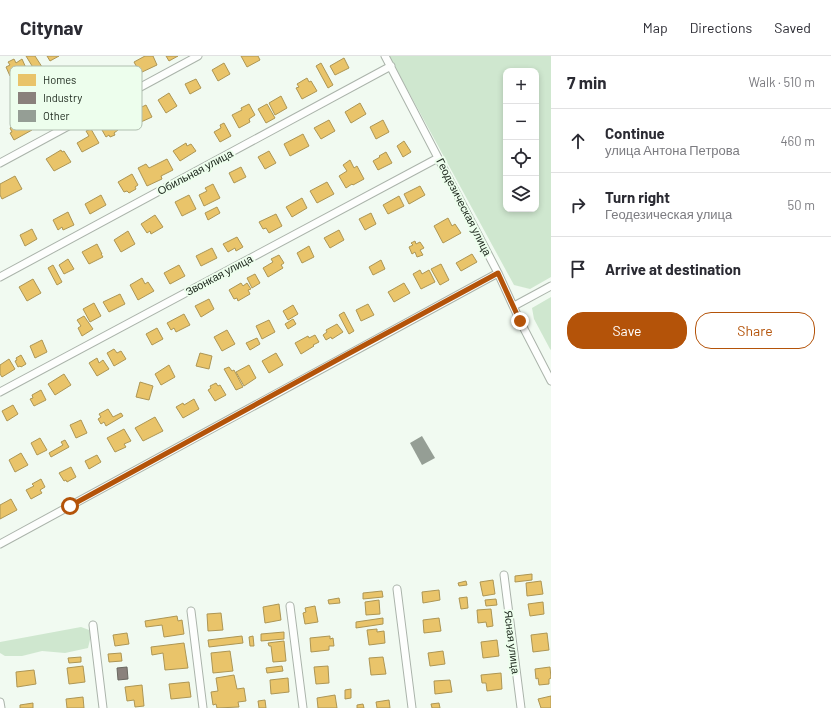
<!DOCTYPE html>
<html lang="en">
<head>
<meta charset="utf-8">
<style>
  body { margin:0; font-family:Barlow,sans-serif; background:#f7f7f7; color:#2b2b33 }
  .controls { position:absolute; right:12px; top:12px; display:grid; overflow:hidden; border-radius:8px; box-shadow:0 2px 6px #0003 }
  .controls button { width:36px; height:36px; display:grid; place-items:center; padding:0; border:0; border-bottom:1px solid #e1e1e2; background:#fff; color:#2b2b33; font:20px sans-serif }
  .stop { position:absolute; width:12px; height:12px; margin:-9px; border:3px solid #b45309; border-radius:50%; background:#fff }
  .stop.end { background:#b45309; border-color:#fff; box-shadow:0 1px 4px #0008 }
  .list { margin:0; padding:0; list-style:none }
  h2 { display:flex; justify-content:space-between; align-items:center; height:52px; margin:0; padding:0 16px; font-size:17px }
  h2 small { font-size:13px; font-weight:400; color:#7c7c81 }
  .list li { display:grid; grid-template-columns:26px 1fr auto; gap:12px; align-items:center; box-sizing:border-box; height:64px; padding:0 16px; border-top:1px solid #e1e1e2 }
  .list b { display:block; font-size:15px; white-space:nowrap }
  .list p { margin:0; font-size:13px; white-space:nowrap; color:#7c7c81 }
  .list em { font-size:13px; font-style:normal; color:#7c7c81 }
  .actions { display:flex; gap:8px; padding:12px 16px }
  .actions a { flex:1; padding:9px 0; border:1px solid #b45309; border-radius:16px; text-align:center; font-size:14px; color:#b45309 }
  .actions .main { background:#b45309; color:#fff }
  .icon { flex:none; width:22px; height:22px; fill:none; stroke:currentColor; stroke-width:2; stroke-linecap:round; stroke-linejoin:round }
  .map { position:relative; flex:none; width:551px; height:652px; overflow:hidden }
  header { display:flex; align-items:center; gap:24px; box-sizing:border-box; height:56px; padding:0 20px; background:#fff; border-bottom:1px solid #e1e1e2 }
  header strong { font-size:19px }
  nav { display:flex; gap:22px; margin-inline-start:auto; font-size:14px }
  main { display:flex }
  aside { flex:1; background:#fff }
  .map>svg:first-child { display:block }
  .green { fill:#cfe7cf; fill-rule:evenodd }
  .homes { fill:#e9c46a; stroke:#ad9654 }
  .industry { fill:#8a817c; stroke:#6a6861 }
  .building { fill:#959e95 }
  .lines { fill:none; stroke-linecap:round; stroke-linejoin:round }
  .minor-casing { stroke:#aab3aa; stroke-width:9 }
  .minor { stroke:#fdfefd; stroke-width:7 }
  .route { stroke:#b45309; stroke-width:5 }
  .labels { text-anchor:middle; stroke-width:4; stroke-linejoin:round; paint-order:stroke }
  .street-label { font-size:11px; fill:#212c21; stroke:#edfeed }
  .key { fill:#edfeed; stroke:#b0bfb0; stroke-width:1 }
  .key-label { font-size:11px; fill:#212c21 }
</style>
</head>
<body>
<header>
<strong>Citynav</strong>
<nav><a>Map</a><a>Directions</a><a>Saved</a></nav>
</header>
<main>
<div class="map">
<svg width="551" height="652" viewBox="0 0 551 652">
  <rect width="100%" height="100%" fill="#f1faf1"/>
  <path class="green" d="M389 0H551V221L530 233 514 229ZM506 15H536V153H506Z
    M551 241V294L550 293 534 263 532 252Z
    M81 571 92 575 88 592 65 597 42 595 22 600H5L0 597V586Z"/>
  <path class="homes" d="M26 0H35L44 14 37 18Z
    M47 0H59L50 5Z
    M145 0H153L157 9 140 17 134 6Z
    M166 0H178L169 5Z
    M241 0H258L260 4 247 11Z
    M344 2 349 12 335 19 330 10Z
    M14 3 16 7 22 3 26 12 23 13 26 18 15 23 13 18 10 20 6 11 10 9 8 6Z
    M224 7 230 18 218 25 212 14Z
    M321 7 333 29 328 32 316 10Z
    M307 22 309 26 311 25 317 35 302 43 296 32 299 31 297 28Z
    M196 23 201 32 190 38 185 28Z
    M169 37 177 50 166 57 158 44Z
    M281 40 287 52 275 59 269 47Z
    M360 47 366 58 351 67 345 56Z
    M249 48 255 59 249 63 250 66 239 72 232 59 242 54 241 52Z
    M267 48 275 62 266 67 258 53Z
    M146 49 152 61 132 70 127 58Z
    M329 64 335 75 321 83 314 72Z
    M383 64 389 76 376 83 370 71Z
    M114 67 118 74 114 77 115 79 110 81 109 79 106 81 102 74 105 72 104 71 109 69 110 70Z
    M224 67 231 80 220 86 214 76 221 72 220 69Z
    M29 68 32 74 14 84 10 77 12 76 10 72 15 69 17 72 21 70 23 72Z
    M91 73 99 87 82 96 77 87 89 80 86 75Z
    M303 78 309 90 290 100 284 88Z
    M404 85 411 96 403 101 397 90Z
    M186 87 187 90 191 88 196 95 180 105 173 95Z
    M61 94 62 96 64 95 71 106 54 115 46 103Z
    M269 95 276 107 265 113 258 101Z
    M386 96 392 107 378 114 373 105 380 101 379 100Z
    M167 103 173 114 161 120 162 123 147 130 138 112 146 108 149 112Z
    M350 104 354 112 357 110 364 123 353 129 352 128 346 132 339 120 347 115 343 109Z
    M241 111 246 121 234 127 229 117Z
    M132 118 138 129 135 131 136 133 129 137 127 135 124 136 118 126Z
    M15 120 22 133 2 143 0 139V128Z
    M327 126 334 138 317 147 310 135Z
    M213 128 220 142 204 150 199 139 207 135 205 132Z
    M420 130 425 139 409 148 404 138Z
    M101 139 106 149 90 158 85 148Z
    M189 139 196 153 182 160 175 146Z
    M399 140 404 150 388 158 383 149Z
    M302 142 307 152 292 161 286 151Z
    M217 151 220 157 208 164 205 157Z
    M68 156 74 169 63 174 62 171 58 174 53 164Z
    M371 157 376 168 365 174 359 163Z
    M276 158 282 170 269 177 266 172 263 173 259 166Z
    M155 159 163 171 151 178 150 175 147 177 141 168Z
    M448 162 452 170 455 168 461 177 443 187 434 170Z
    M32 173 37 183 25 190 20 179Z
    M339 174 344 184 330 192 324 182Z
    M128 175 135 188 121 196 114 184Z
    M237 181 243 191 236 195 235 192 228 196 223 188Z
    M415 185 416 188 420 186 424 192 420 194 423 199 417 201 415 196 412 198 409 191 413 189 411 187Z
    M97 188 102 198H101L103 201 89 208 82 196Z
    M309 190 314 201 302 207 297 197Z
    M212 192 217 202 201 210 196 200Z
    M472 198 477 206 461 215 456 207Z
    M279 199 284 207 281 209 283 212 268 221 263 212 273 206 271 203Z
    M68 203 74 213 64 218 59 209Z
    M381 204 385 213 373 219 369 211Z
    M441 208 449 224 440 229 431 213Z
    M53 209 62 226 57 229 48 212Z
    M179 209 185 220 170 228 164 217Z
    M420 214 422 218 429 214 435 226 421 233 413 218Z
    M255 218 260 227 252 232 247 222Z
    M142 222 145 228 148 226 154 235 138 244 130 229Z
    M33 223 41 237 27 245 19 231Z
    M241 227 243 230 247 227 251 233 248 234 250 238 238 245 237 242 234 243 229 234Z
    M404 227 410 237 394 246 388 236Z
    M120 238 125 248 109 256 103 246Z
    M209 243 214 253 201 261 195 250Z
    M94 247 101 260 90 266 83 253Z
    M368 248 374 259 361 265 356 254Z
    M293 249 298 258 288 264 283 255Z
    M344 256 354 275 349 278 339 259Z
    M184 258 190 269 176 276 174 272 171 274 167 267Z
    M84 260 93 273 82 280 78 272 81 270 77 264Z
    M293 263 296 268 288 273 285 268Z
    M269 264 275 276 262 283 256 270Z
    M337 268 343 276 332 283 331 281 326 284 323 279 327 276 326 274Z
    M157 272 163 283 152 289 146 278Z
    M227 274 235 288 222 295 214 281Z
    M315 279 319 286 313 289 314 290 301 298 295 287 308 280 309 282Z
    M257 282 260 288 250 294 246 287Z
    M42 284 47 296 35 302 30 290Z
    M114 293 117 297 121 295 126 303 114 310 107 297Z
    M200 297 212 300 209 313 196 310Z
    M276 297 283 309 269 317 262 305Z
    M21 299 26 308 21 311 20 310 18 311 15 305 17 304 16 302Z
    M97 302 99 307 103 304 109 313 97 320 89 307Z
    M9 303 15 313 2 321 0 318V309Z
    M169 309 175 321 161 329 155 318Z
    M249 309 256 322 244 330 236 316Z
    M229 311 232 315 234 314 243 331 236 334 224 313Z
    M64 318 71 329 55 339 48 328Z
    M140 326 153 330 149 344 136 341Z
    M216 327 218 330 220 329 226 339 215 345 208 334 211 332 210 330Z
    M41 334 46 344 34 350 30 343 33 342 32 339Z
    M194 343 199 353 183 362 176 351 183 347 184 349Z
    M13 349 18 358 7 365 2 355Z
    M108 353 113 361 121 357 123 360 106 370 104 366 101 368 98 363 101 361 99 358Z
    M155 361 163 375 143 385 135 372Z
    M81 364 87 377 76 382 70 369Z
    M124 373 131 385 124 388 126 391 115 396 107 382Z
    M40 382 47 394 37 399 31 387Z
    M65 384 69 391 51 401 49 397 63 389 61 386Z
    M21 397 28 409 15 416 9 404Z
    M97 399 101 406 89 413 85 405Z
    M71 411 76 421 67 426 66 424 64 425 59 417Z
    M41 423 45 431 40 434 42 437 31 443 26 434 34 430 32 428Z
    M11 443 17 454 0 463V449Z
    M532 518V524L515 526V520Z
    M493 524 495 538 483 540 480 526Z
    M466 525 467 529 459 530 458 527Z
    M541 525 543 538 527 540 526 527Z
    M439 534 440 544 423 547 422 536Z
    M382 535 383 541 363 543V537Z
    M467 541 468 552 461 553 459 542Z
    M339 542 340 547 329 548 328 544Z
    M496 543 497 549 486 550 485 544Z
    M379 544 380 558 366 559 365 546Z
    M543 546 544 558 530 560 528 548Z
    M279 548 281 564 265 567 263 551Z
    M315 550 318 566 305 568 303 557 306 556 305 552Z
    M491 553 493 570 487 571 486 566 478 567 477 554Z
    M221 557 223 574 208 575 207 558Z
    M177 560 178 565 182 564 184 578 164 581 162 569 146 571 145 565Z
    M383 562V568L356 572V566Z
    M439 562 441 575 424 577 423 564Z
    M377 573V576L384 575 385 587 369 589 367 574Z
    M284 576V583L261 585V578Z
    M127 577 129 588 115 590 113 579Z
    M547 577 549 594 533 596 531 579Z
    M242 580 243 587 209 591 208 584Z
    M253 580 254 590H250L249 581Z
    M330 580V583L333 582 334 590H329V594L311 596 310 582Z
    M497 584 499 600 483 602 481 586Z
    M284 585 286 605 273 606 271 590H269L268 587Z
    M184 587 188 612 165 614 163 597 152 599 151 591Z
    M230 595 233 615 213 617 211 597Z
    M443 595 445 608 430 610 428 597Z
    M121 597 122 605 109 606 108 598Z
    M81 601V606L69 607 68 602Z
    M383 601 386 618 371 619 369 602Z
    M83 610 85 626 69 628 67 612Z
    M282 610 283 615 267 617 266 612Z
    M328 610 329 627 316 628 314 611Z
    M550 611 551 622 549 623V628L539 629 538 622 536 623 535 613Z
    M34 614 36 628 17 631 16 616Z
    M501 617 502 633 487 635 486 627H482L481 619Z
    M234 619 237 633 244 632 246 645 238 646 239 651 217 652 216 648 213 649 211 636 218 635 216 622Z
    M288 622 289 636 271 638 270 624Z
    M450 624 452 636 435 638 434 625Z
    M189 626 191 641 171 643 169 628Z
    M142 629 144 650 135 651 134 644 127 645 125 631Z
    M351 633V642L345 643V634Z
    M335 639 337 652H318L317 642Z
    M551 640V652H541L538 643Z
    M83 641 84 652H67L66 643Z
    M265 644 266 652H259L258 645Z
    M389 644 390 652H377L376 646Z
    M33 647V652H20V649Z
    M439 647 440 652H432L431 648Z
    M363 648 364 652H357V649Z"/>
  <path class="industry" d="M127 611 128 623 118 624 117 612Z"/>
  <path class="building" d="M422 380 435 402 422 409 410 387Z"/>
  <g class="lines">
    <defs>
      <path id="minor" d="M385 0 498 217 520 265 551 325
        M0 107 198 0
        M0 221 391 10
        M514 250 551 230
        M0 336 438 102
        M0 488 498 217
        M504 519 521 652
        M397 533 412 652
        M290 550 303 652
        M191 555 203 652
        M93 569 103 652
        M0 646 1 652"/>
    </defs>
    <use href="#minor" class="minor-casing"/>
    <use href="#minor" class="minor"/>
  </g>
  <g class="lines">
    <path class="route" d="M70 450 348 298 498 217 520 265"/>
  </g>
  <g class="labels">
    <g class="street-label">
      <text transform="translate(195 116) rotate(-28)" y="4">Обильная улица</text>
      <text transform="translate(464 151) rotate(63)" y="4">Геодезическая улица</text>
      <text transform="translate(219 219) rotate(-28)" y="4">Звонкая улица</text>
      <text transform="translate(512 586) rotate(83)" y="4">Ясная улица</text>
    </g>
  </g>
  <rect x="10" y="10" width="132" height="64" rx="6" class="key"/>
  <rect x="18" y="18" width="18" height="12" fill="#e9c46a"/>
  <rect x="18" y="36" width="18" height="12" fill="#8a817c"/>
  <rect x="18" y="54" width="18" height="12" fill="#959e95"/>
  <g class="key-label">
    <text x="43" y="28">Homes</text>
    <text x="43" y="46">Industry</text>
    <text x="43" y="64">Other</text>
  </g>
</svg>
<div class="controls">
<button>+</button>
<button>−</button>
<button><svg class="icon" aria-label="locate" viewBox="0 0 24 24"><circle cx="12" cy="12" r="6"/><path d="M12 2v4M12 18v4M2 12h4M18 12h4"/></svg></button>
<button><svg class="icon" aria-label="layers" viewBox="0 0 24 24"><path d="M12 4l9 5-9 5-9-5zM3 14l9 5 9-5"/></svg></button>
</div>
<div class="stop" style="left:70px;top:450px"></div>
<div class="stop end" style="left:520px;top:265px"></div>
</div>
<aside>
<h2>7 min<small>Walk · 510 m</small></h2>
<ul class="list">
<li><svg class="icon" aria-label="ahead" viewBox="0 0 24 24"><path d="M12 20V5M6 11l6-6 6 6"/></svg><div><b>Continue</b><p>улица Антона Петрова</p></div><em>460 m</em></li>
<li><svg class="icon" aria-label="right" viewBox="0 0 24 24"><path d="M7 20v-9h11M14 6l5 5-5 5"/></svg><div><b>Turn right</b><p>Геодезическая улица</p></div><em>50 m</em></li>
<li><svg class="icon" aria-label="arrive" viewBox="0 0 24 24"><path d="M6 21V4h12l-3 4 3 4H6"/></svg><div><b>Arrive at destination</b></div></li>
</ul>
<div class="actions"><a class="main">Save</a><a>Share</a></div>
</aside>
</main>
</body>
</html>
